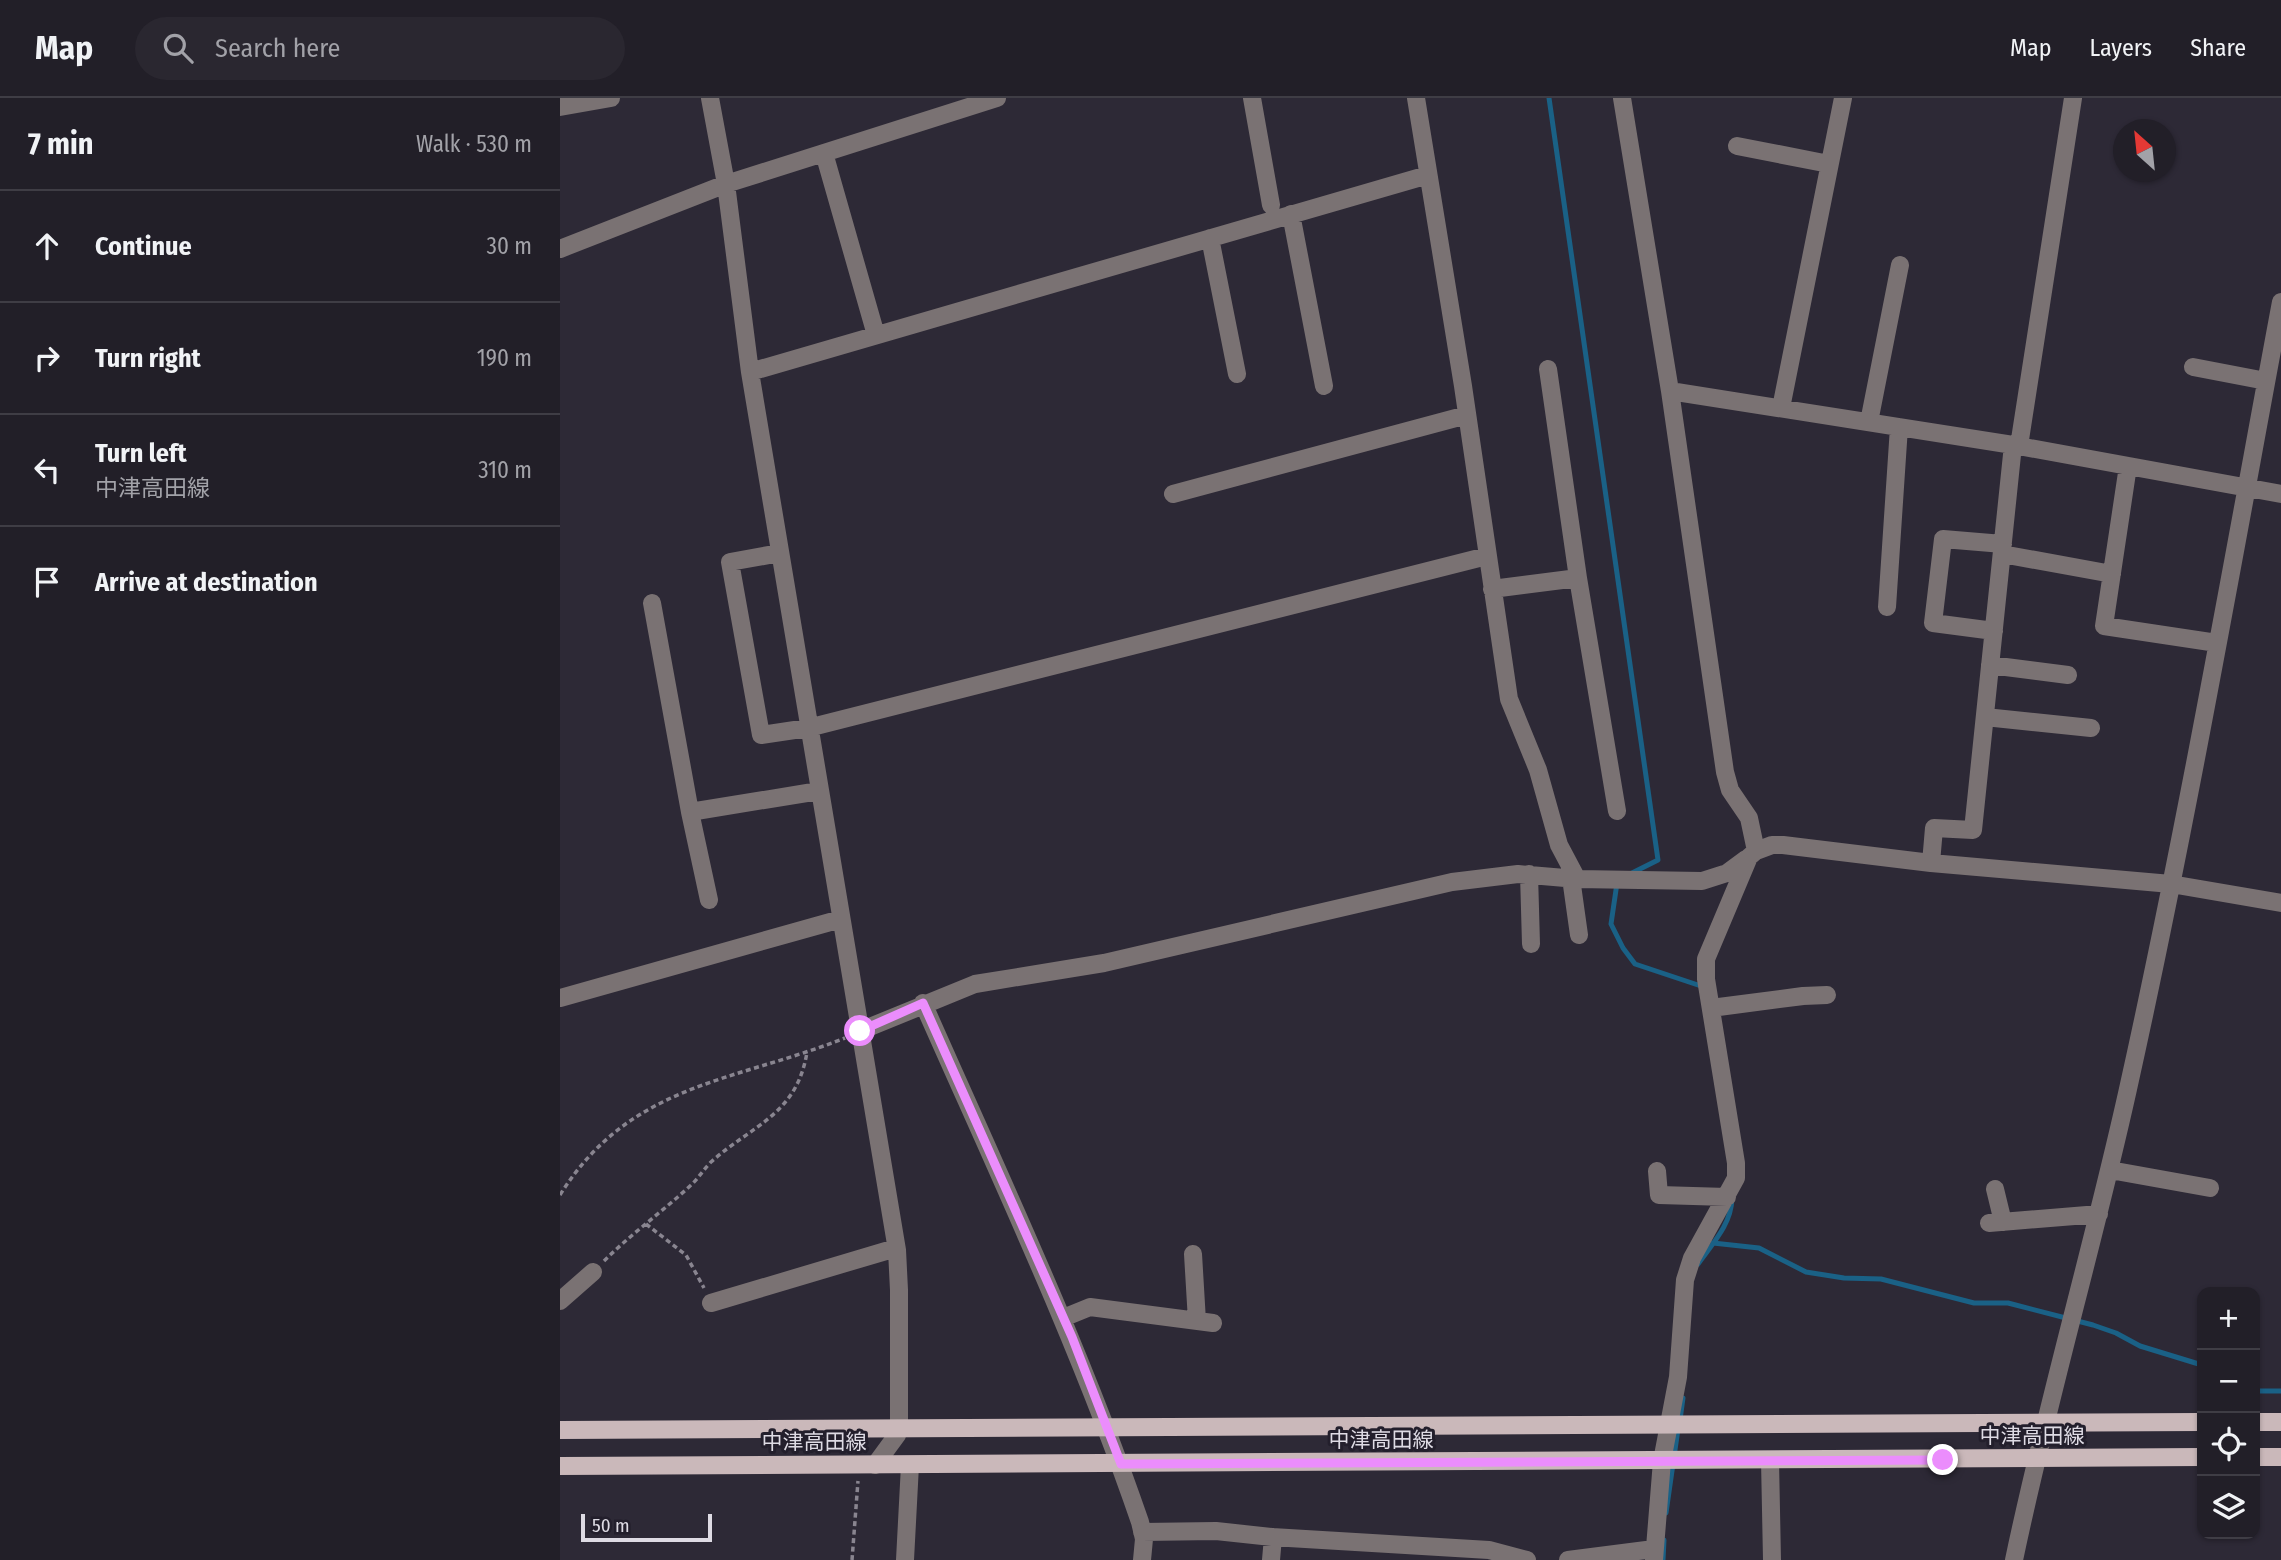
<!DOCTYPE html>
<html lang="en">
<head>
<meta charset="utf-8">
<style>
  body { margin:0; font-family:"Fira Sans Condensed","Noto Sans JP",sans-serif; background:#2a2730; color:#f1f3f6 }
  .controls { position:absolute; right:21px; bottom:21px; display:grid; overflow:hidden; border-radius:14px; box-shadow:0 2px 5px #0004 }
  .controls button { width:63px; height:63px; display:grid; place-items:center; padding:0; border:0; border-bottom:2px solid #3f3d45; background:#221f28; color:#f1f3f6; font:35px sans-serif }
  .compass { position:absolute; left:1553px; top:21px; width:63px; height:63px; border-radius:50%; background:#221f28; box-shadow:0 2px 5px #0004; rotate:333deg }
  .scale { position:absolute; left:21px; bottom:18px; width:131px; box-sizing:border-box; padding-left:7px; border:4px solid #dedbe4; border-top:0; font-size:19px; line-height:24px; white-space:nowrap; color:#dedbe4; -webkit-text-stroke:5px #231f2c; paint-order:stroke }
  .stop { position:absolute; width:21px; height:21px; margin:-16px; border:5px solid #eb8dfc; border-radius:50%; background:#fff }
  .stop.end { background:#eb8dfc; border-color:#fff; box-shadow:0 2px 7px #0008 }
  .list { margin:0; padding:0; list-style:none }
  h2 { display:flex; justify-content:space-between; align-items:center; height:91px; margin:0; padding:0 28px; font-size:30px }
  h2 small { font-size:23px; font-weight:400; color:#a2a2a8 }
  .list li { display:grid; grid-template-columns:46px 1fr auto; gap:21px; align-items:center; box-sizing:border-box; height:112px; padding:0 28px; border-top:2px solid #3f3d45 }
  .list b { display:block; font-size:26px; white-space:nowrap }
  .list p { margin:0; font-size:23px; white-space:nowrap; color:#a2a2a8 }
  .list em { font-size:23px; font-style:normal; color:#a2a2a8 }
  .icon { flex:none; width:38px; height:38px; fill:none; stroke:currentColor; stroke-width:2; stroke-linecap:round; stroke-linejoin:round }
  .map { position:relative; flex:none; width:1721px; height:1462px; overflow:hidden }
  header { display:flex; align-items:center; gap:42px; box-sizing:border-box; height:98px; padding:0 35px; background:#221f28; border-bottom:2px solid #3f3d45 }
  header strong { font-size:33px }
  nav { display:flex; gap:38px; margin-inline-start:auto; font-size:24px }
  .search { width:490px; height:63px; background:#2a2730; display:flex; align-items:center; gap:18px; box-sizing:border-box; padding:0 24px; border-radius:38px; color:#a2a2a8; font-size:26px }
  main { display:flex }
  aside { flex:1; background:#221f28 }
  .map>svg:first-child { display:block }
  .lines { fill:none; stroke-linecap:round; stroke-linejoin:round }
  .stream { stroke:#1a6186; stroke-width:5 }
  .path { stroke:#898590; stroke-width:3.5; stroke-dasharray:5 3.5; stroke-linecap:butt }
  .minor { stroke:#7a7273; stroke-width:18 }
  .major { stroke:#cab8ba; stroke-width:18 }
  .route { stroke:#eb8dfc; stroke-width:9 }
  .labels { text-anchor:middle; stroke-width:6; stroke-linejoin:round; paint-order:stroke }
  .street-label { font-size:21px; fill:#dedbe4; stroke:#231f2c }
</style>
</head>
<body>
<header>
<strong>Map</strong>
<div class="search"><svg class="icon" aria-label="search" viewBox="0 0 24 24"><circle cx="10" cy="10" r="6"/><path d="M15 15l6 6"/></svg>Search here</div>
<nav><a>Map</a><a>Layers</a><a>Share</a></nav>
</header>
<main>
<aside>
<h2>7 min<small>Walk · 530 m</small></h2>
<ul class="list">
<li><svg class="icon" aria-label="ahead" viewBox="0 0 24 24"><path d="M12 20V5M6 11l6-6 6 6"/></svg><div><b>Continue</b></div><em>30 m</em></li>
<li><svg class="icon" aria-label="right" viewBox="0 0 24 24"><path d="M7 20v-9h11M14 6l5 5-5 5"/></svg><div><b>Turn right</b></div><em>190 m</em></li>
<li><svg class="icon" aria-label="left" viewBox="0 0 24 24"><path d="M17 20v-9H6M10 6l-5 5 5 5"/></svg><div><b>Turn left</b><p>中津高田線</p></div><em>310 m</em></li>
<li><svg class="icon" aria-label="arrive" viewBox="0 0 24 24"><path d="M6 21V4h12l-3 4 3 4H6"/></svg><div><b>Arrive at destination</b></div></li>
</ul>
</aside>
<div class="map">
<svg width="1721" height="1462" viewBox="0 0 1721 1462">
  <rect width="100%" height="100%" fill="#2d2936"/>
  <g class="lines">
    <path class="stream" d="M989 0 1098 762 1070 776
      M1057 785 1051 826 1063 850 1075 866 1141 888 1143 891
      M1153 1145 1199 1150 1246 1174 1284 1180 1321 1181 1414 1205H1448L1533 1227 1556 1235 1580 1248 1642 1267
      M1138 1166C1152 1146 1171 1127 1172 1101
      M1695 1293H1721
      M1120 1322 1123 1300
      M1106 1415 1118 1331
      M1103 1462 1104 1442"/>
    <path class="path" d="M0 1097C70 985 174 984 285 940
      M86 1126 126 1157 144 1190
      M44 1163C71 1136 102 1114 130 1088 138 1081 143 1072 151 1064 192 1027 237 1017 247 954
      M292 1462 298 1383"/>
    <path class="minor" d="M150 0 166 86 190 274 337 1152 339 1192V1330L337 1337 315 1367
      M692 0 711 107
      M856 0 903 288 949 601 978 672 999 747 1017 781
      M1062 0 1110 293 1165 674 1170 692 1189 720 1196 753 1189 759 1146 861V881L1176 1065V1080L1132 1160 1125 1182 1118 1279 1102 1363 1094 1462
      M0 9 51 0
      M1177 48 1269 66
      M264 55 316 237
      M731 116 764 288
      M650 140 677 276
      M0 151 166 86 437 0
      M1633 269 1706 283
      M190 274 868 77
      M1110 293 1453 347 1721 396
      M1221 310 1283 0
      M1309 324 1340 167
      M1459 348 1513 0
      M1568 368 1544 528 1657 545
      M613 396 907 317
      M220 455 170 464 201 637 248 630 927 458
      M1442 456 1552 476
      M1018 480 1057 713
      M932 491 1018 480 988 271
      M92 505 130 714 259 693
      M1327 509 1339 329
      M1434 533 1373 525 1383 441 1443 446
      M1430 567 1508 577
      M1425 619 1531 630
      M130 714 149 802
      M1196 753 1212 747H1223L1371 765 1611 786 1721 805
      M1371 765 1374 730 1413 732 1453 347
      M969 776 971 846
      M1011 780 1019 837
      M0 900 281 821
      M363 905C439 1077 519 1246 580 1424L584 1441 582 1462
      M1151 910 1243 898 1267 897
      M300 933 415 886 544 865 892 784 958 776 1017 781 1142 783 1167 775 1186 761
      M1550 1072 1650 1090
      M1097 1073 1099 1097 1167 1099
      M1435 1091 1443 1124
      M1429 1125 1539 1116
      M633 1156 637 1223
      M0 1203 33 1174
      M151 1205 336 1150
      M503 1220 530 1209 653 1225
      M1210 1362 1212 1462
      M582 1434 656 1433 712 1439 929 1452 967 1462
      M345 1462 350 1367
      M711 1462 713 1439
      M1008 1462 1094 1451
      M1454 1462C1487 1304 1533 1149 1568 991 1626 730 1672 467 1721 204"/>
    <path class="major" d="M1695 1324H1721
      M0 1332 1642 1324
      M1695 1359H1721
      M0 1368 1642 1359"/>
  </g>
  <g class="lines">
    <path class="route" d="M300 933 363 905 512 1239 561 1366 1383 1362"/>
  </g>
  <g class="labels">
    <g class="street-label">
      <text x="1472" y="1345">中津高田線</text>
      <text x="821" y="1349">中津高田線</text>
      <text x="254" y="1351">中津高田線</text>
    </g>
  </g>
</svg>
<div class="controls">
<button>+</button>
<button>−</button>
<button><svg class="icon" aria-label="locate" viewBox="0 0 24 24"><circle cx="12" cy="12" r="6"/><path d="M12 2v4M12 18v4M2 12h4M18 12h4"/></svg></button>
<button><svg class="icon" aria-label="layers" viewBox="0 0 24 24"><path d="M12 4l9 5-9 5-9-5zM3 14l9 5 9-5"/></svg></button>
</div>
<svg class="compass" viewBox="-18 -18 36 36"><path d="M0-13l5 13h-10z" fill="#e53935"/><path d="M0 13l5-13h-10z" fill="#a2a2a8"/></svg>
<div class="scale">50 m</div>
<div class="stop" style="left:300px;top:933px"></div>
<div class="stop end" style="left:1383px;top:1362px"></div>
</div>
</main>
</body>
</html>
